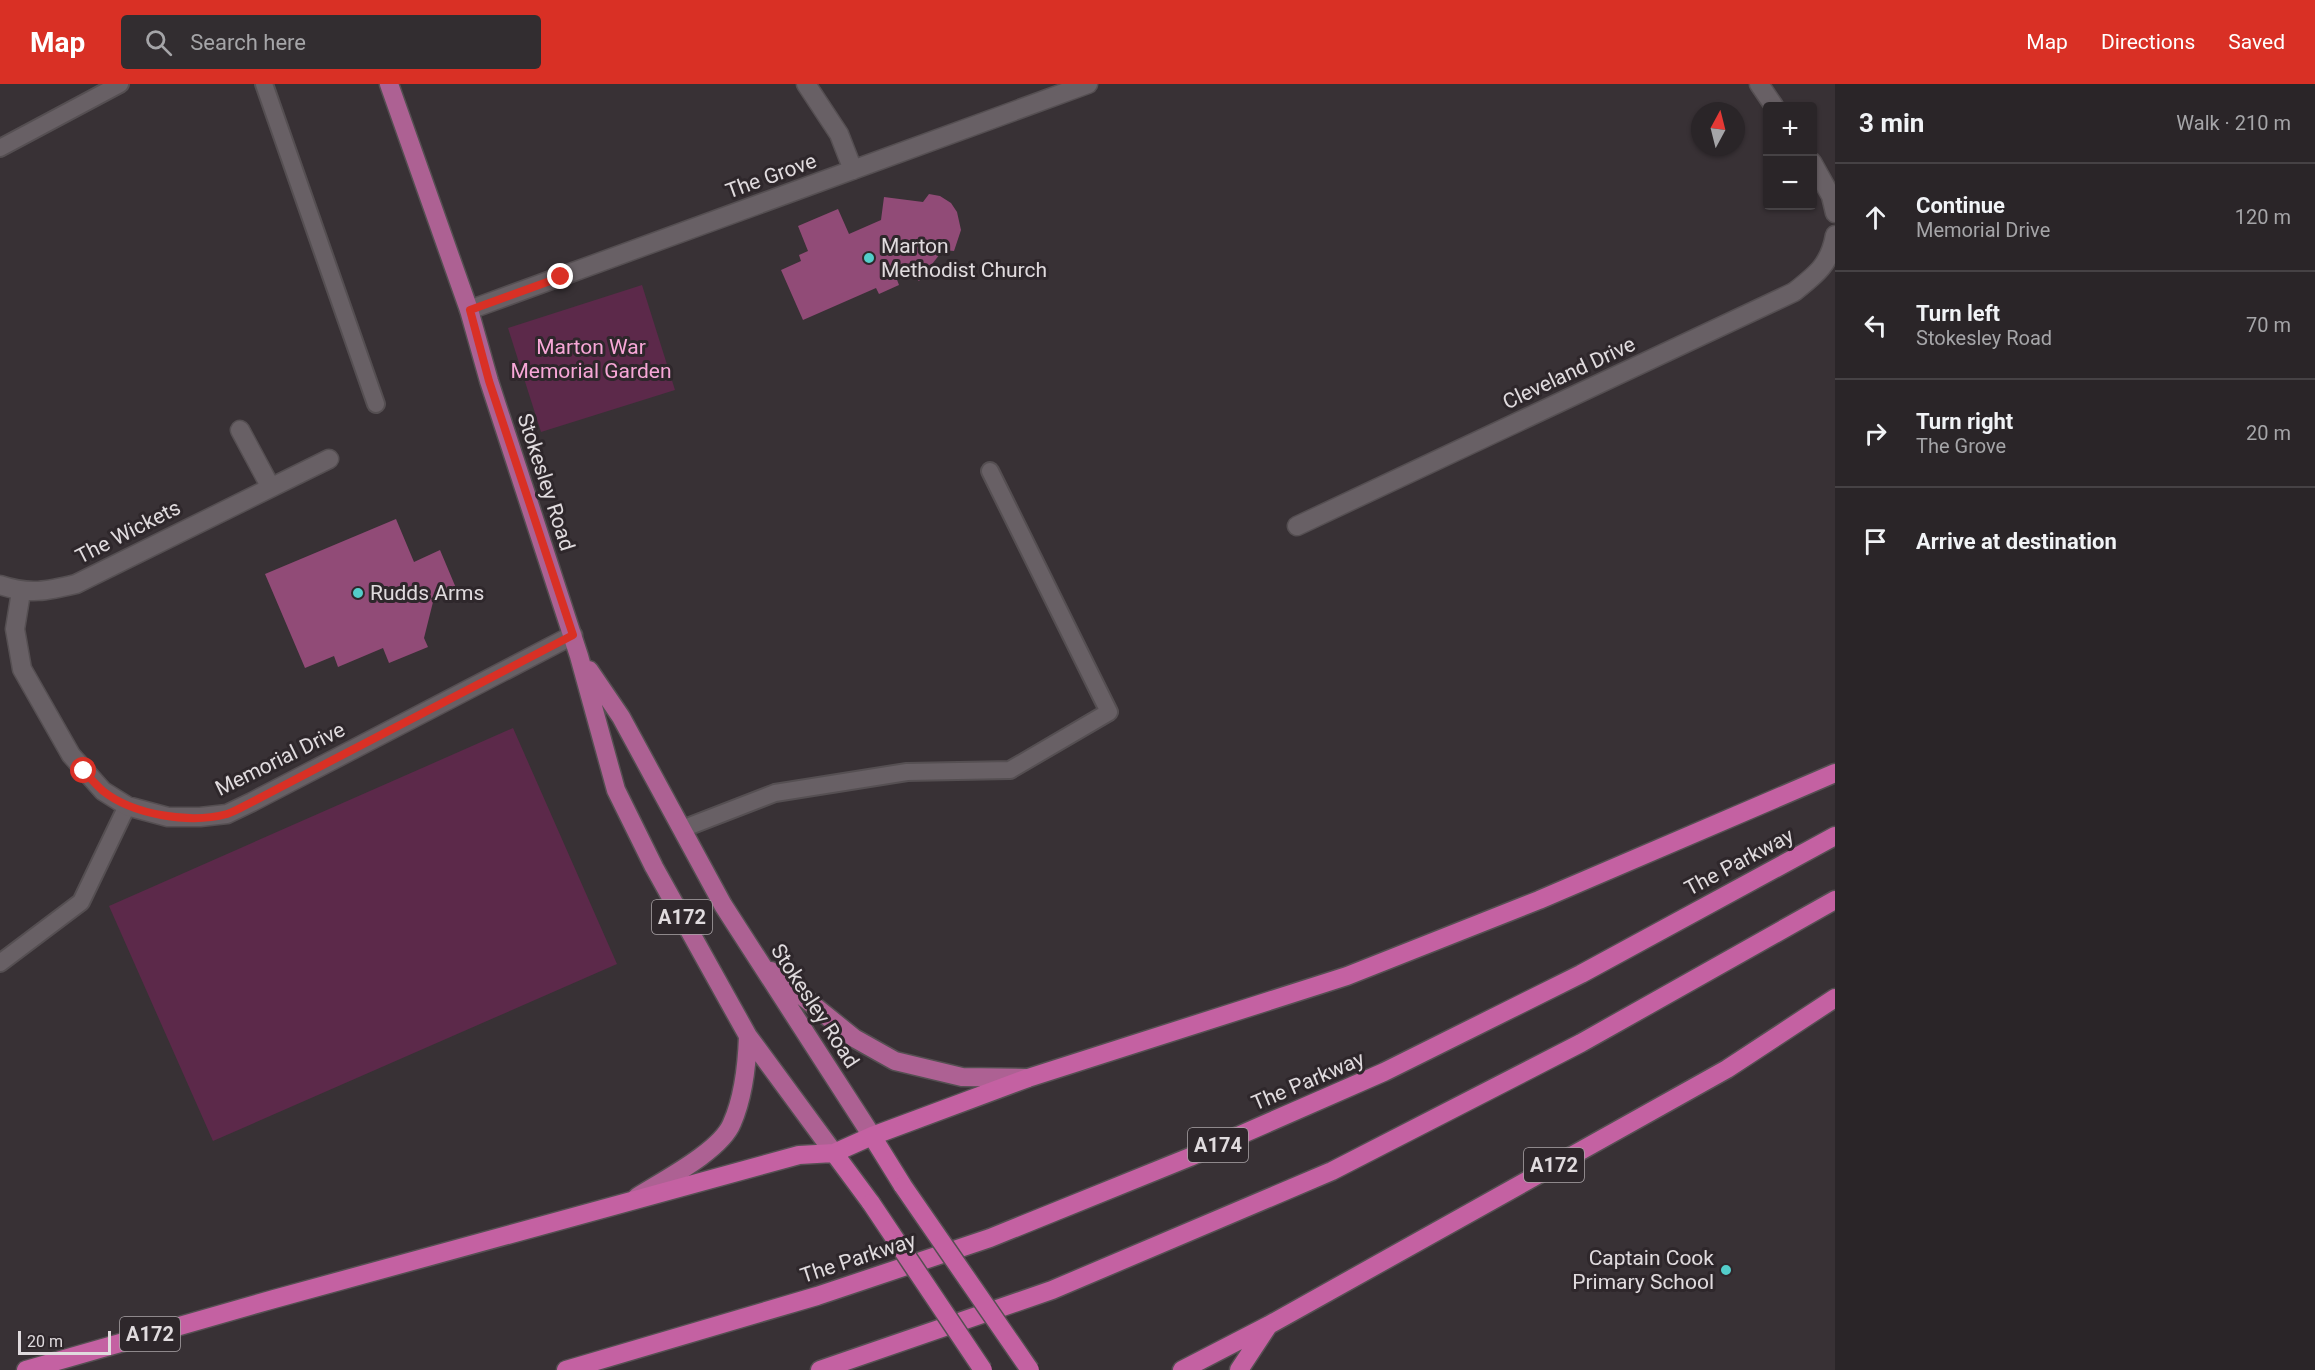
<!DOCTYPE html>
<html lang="en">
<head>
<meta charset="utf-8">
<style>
  body { margin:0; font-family:Roboto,sans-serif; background:#322d30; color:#f1f3f6 }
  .controls { position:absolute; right:18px; top:18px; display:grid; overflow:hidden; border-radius:6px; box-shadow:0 2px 4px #0004 }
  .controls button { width:54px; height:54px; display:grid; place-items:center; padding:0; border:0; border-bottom:2px solid #464245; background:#2a2528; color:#f1f3f6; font:30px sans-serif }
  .compass { position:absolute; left:1691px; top:18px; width:54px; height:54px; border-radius:50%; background:#2a2528; box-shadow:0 2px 4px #0004; rotate:7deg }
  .scale { position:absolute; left:18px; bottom:15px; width:93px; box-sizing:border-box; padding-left:6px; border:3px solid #e0dbde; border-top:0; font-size:16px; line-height:21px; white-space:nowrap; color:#e0dbde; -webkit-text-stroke:4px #2e272b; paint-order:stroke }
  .stop { position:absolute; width:18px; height:18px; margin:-14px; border:4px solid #d93025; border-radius:50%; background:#fff }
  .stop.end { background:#d93025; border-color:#fff; box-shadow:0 2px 6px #0008 }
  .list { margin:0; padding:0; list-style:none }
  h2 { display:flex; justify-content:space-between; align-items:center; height:78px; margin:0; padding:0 24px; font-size:26px }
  h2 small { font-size:20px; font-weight:400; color:#a5a5a8 }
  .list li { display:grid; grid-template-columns:39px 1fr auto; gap:18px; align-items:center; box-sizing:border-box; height:108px; padding:0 24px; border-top:2px solid #464245 }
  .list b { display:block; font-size:22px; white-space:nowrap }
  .list p { margin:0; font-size:20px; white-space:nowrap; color:#a5a5a8 }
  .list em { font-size:20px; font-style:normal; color:#a5a5a8 }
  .icon { flex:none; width:33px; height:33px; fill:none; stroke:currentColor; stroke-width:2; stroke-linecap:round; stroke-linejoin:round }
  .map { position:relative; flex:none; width:1835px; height:1286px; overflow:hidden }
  header { display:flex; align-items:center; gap:36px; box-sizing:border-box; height:84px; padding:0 30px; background:#d93025; color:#fff }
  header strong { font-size:28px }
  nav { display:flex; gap:33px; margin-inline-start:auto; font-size:21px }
  .search { width:420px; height:54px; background:#322d30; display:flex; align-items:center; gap:15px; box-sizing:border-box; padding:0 21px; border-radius:6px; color:#a5a5a8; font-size:22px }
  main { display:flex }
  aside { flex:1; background:#2a2528 }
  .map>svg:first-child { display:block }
  .green { fill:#5c294a }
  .building { fill:#914b77 }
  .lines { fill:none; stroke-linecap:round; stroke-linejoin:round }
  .service-casing { stroke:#554f52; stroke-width:20 }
  .minor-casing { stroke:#554f52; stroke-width:21 }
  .primary-casing { stroke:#554f52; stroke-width:21 }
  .trunk-casing { stroke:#554f52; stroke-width:21 }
  .service { stroke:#686065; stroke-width:16 }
  .minor { stroke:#686065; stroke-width:18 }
  .primary { stroke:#ad6193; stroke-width:18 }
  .trunk { stroke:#c461a2; stroke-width:18 }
  .trunk-bridge-casing { stroke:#554f52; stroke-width:21; stroke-linecap:butt }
  .trunk-bridge { stroke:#c461a2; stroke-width:18 }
  .route { stroke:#d93025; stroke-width:8 }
  .poi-dot { fill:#53cdca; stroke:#2e272b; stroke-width:2 }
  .labels { text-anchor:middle; stroke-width:6; stroke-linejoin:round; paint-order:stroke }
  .shield { fill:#2e272b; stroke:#aba5a8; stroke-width:1.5 }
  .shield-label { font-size:20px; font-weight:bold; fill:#e0dbde }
  .street-label { font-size:21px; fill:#e0dbde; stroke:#2e272b }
  .poi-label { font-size:21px; fill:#e0dbde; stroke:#2e272b; text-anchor:start }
  .park-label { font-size:21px; fill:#f7a7d7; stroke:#2e272b }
</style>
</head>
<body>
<header>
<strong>Map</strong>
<div class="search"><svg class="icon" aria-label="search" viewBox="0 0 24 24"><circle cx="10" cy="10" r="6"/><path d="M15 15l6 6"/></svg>Search here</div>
<nav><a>Map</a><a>Directions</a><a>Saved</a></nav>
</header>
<main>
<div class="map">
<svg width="1835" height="1286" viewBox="0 0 1835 1286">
  <rect width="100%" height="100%" fill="#383135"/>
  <path class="green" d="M642 201 675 306 541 348 508 244Z
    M513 644 617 880 213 1057 109 822Z"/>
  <path class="building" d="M929 110 940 112 951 119 957 128 961 146 954 167 943 166 919 197 900 182 893 185 899 201 879 210 876 204 803 236 781 186 801 177 799 171 808 167 798 142 838 125 849 150 881 136 884 113 923 118Z
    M396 435 414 478 440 466 456 504 431 514 433 518 424 554 428 563 389 579 383 564 338 583 334 572 305 584 265 490Z"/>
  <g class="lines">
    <defs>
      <path id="service" d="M264 0 376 320
        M0 64 120 0
        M682 745 775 709 907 688 1010 686 1109 628 990 387
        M0 879 81 818 127 722"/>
      <path id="minor" d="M806 0 839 50 853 86
        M1759 0 1774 22
        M1812 78 1831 112 1835 129
        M469 226 1088 0
        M240 346 270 402
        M1297 442 1794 208C1817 190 1830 180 1835 151
        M0 501C30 511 47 507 76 500L329 375
        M21 508 15 545 22 585 71 671 103 707 127 722 168 733H200L227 730 252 718 573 551"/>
      <path id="primary" d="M389 0 469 226 489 297 579 572 616 706 654 783 748 952 834 1069
        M589 586 621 633 723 821 872 1052
        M771 887 854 954 895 977 962 993 1027 994
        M637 1113C662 1097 721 1067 732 1039 744 1012 747 981 748 952"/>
      <path id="trunk" d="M872 1052 903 1102
        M834 1069 871 1119
        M26 1286 274 1215 799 1071 834 1069 872 1052 1028 994 1347 892 1539 816 1835 689
        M566 1286 817 1212 990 1154 1190 1073 1384 988 1581 890 1835 752
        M820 1286 1052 1206 1332 1087 1581 959 1835 816
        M1182 1286 1269 1241 1727 985 1835 914
        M1239 1286 1268 1242"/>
    </defs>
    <use href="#service" class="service-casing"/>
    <use href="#minor" class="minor-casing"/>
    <use href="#primary" class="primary-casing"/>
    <use href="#trunk" class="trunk-casing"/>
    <use href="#service" class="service"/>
    <use href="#minor" class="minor"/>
    <use href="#primary" class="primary"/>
    <use href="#trunk" class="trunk"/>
    <defs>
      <path id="trunk-bridge" d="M903 1102 1030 1286
        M871 1119 983 1286"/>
    </defs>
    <use href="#trunk-bridge" class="trunk-bridge-casing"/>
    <use href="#trunk-bridge" class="trunk-bridge"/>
  </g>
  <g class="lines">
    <path class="route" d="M84 687C90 694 96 701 103 707 133 731 190 740 227 730 236 727 244 722 252 718L573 551 489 297 470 226 561 193"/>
  </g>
  <g class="poi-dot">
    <circle cx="869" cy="174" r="6"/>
    <circle cx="358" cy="509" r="6"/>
    <circle cx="1726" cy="1186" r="6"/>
  </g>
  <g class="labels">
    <g class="shield">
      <rect x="652" y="816" width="60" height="34" rx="4.5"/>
      <rect x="1188" y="1044" width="60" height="34" rx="4.5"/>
      <rect x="1524" y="1064" width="60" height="34" rx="4.5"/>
      <rect x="120" y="1233" width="60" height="34" rx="4.5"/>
    </g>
    <g class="shield-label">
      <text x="682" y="840">A172</text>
      <text x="1218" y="1068">A174</text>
      <text x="1554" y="1088">A172</text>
      <text x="150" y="1257">A172</text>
    </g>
    <g class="street-label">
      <text transform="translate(771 92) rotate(-20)" y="7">The Grove</text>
      <text transform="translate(1569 289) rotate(-25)" y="7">Cleveland Drive</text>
      <text transform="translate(546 398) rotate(72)" y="7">Stokesley Road</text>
      <text transform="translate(128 448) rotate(-27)" y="7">The Wickets</text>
      <text transform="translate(280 675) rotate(-26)" y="7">Memorial Drive</text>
      <text transform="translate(1739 778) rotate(-28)" y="7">The Parkway</text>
      <text transform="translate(815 922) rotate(57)" y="7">Stokesley Road</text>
      <text transform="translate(1308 997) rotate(-23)" y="7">The Parkway</text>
      <text transform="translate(858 1174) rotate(-18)" y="7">The Parkway</text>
    </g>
    <g class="poi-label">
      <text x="881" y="169">Marton<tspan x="881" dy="24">Methodist Church</tspan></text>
      <text x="370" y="516">Rudds Arms</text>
      <text x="1714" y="1181" text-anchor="end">Captain Cook<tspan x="1714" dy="24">Primary School</tspan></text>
    </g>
    <g class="park-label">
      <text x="591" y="270">Marton War<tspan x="591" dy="24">Memorial Garden</tspan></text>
    </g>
  </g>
</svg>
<div class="controls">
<button>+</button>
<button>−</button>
</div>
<svg class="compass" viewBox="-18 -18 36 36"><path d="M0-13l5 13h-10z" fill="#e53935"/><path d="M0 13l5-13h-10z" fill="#a5a5a8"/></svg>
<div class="scale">20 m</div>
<div class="stop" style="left:84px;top:687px"></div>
<div class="stop end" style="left:561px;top:193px"></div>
</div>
<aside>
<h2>3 min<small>Walk · 210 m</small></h2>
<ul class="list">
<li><svg class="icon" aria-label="ahead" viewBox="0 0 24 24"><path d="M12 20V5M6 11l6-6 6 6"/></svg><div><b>Continue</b><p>Memorial Drive</p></div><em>120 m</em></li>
<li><svg class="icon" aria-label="left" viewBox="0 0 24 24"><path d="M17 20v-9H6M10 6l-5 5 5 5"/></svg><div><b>Turn left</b><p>Stokesley Road</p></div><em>70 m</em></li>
<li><svg class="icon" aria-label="right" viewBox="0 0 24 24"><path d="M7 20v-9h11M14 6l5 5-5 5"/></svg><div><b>Turn right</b><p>The Grove</p></div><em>20 m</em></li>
<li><svg class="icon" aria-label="arrive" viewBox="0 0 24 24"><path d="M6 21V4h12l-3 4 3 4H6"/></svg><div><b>Arrive at destination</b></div></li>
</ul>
</aside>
</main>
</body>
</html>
